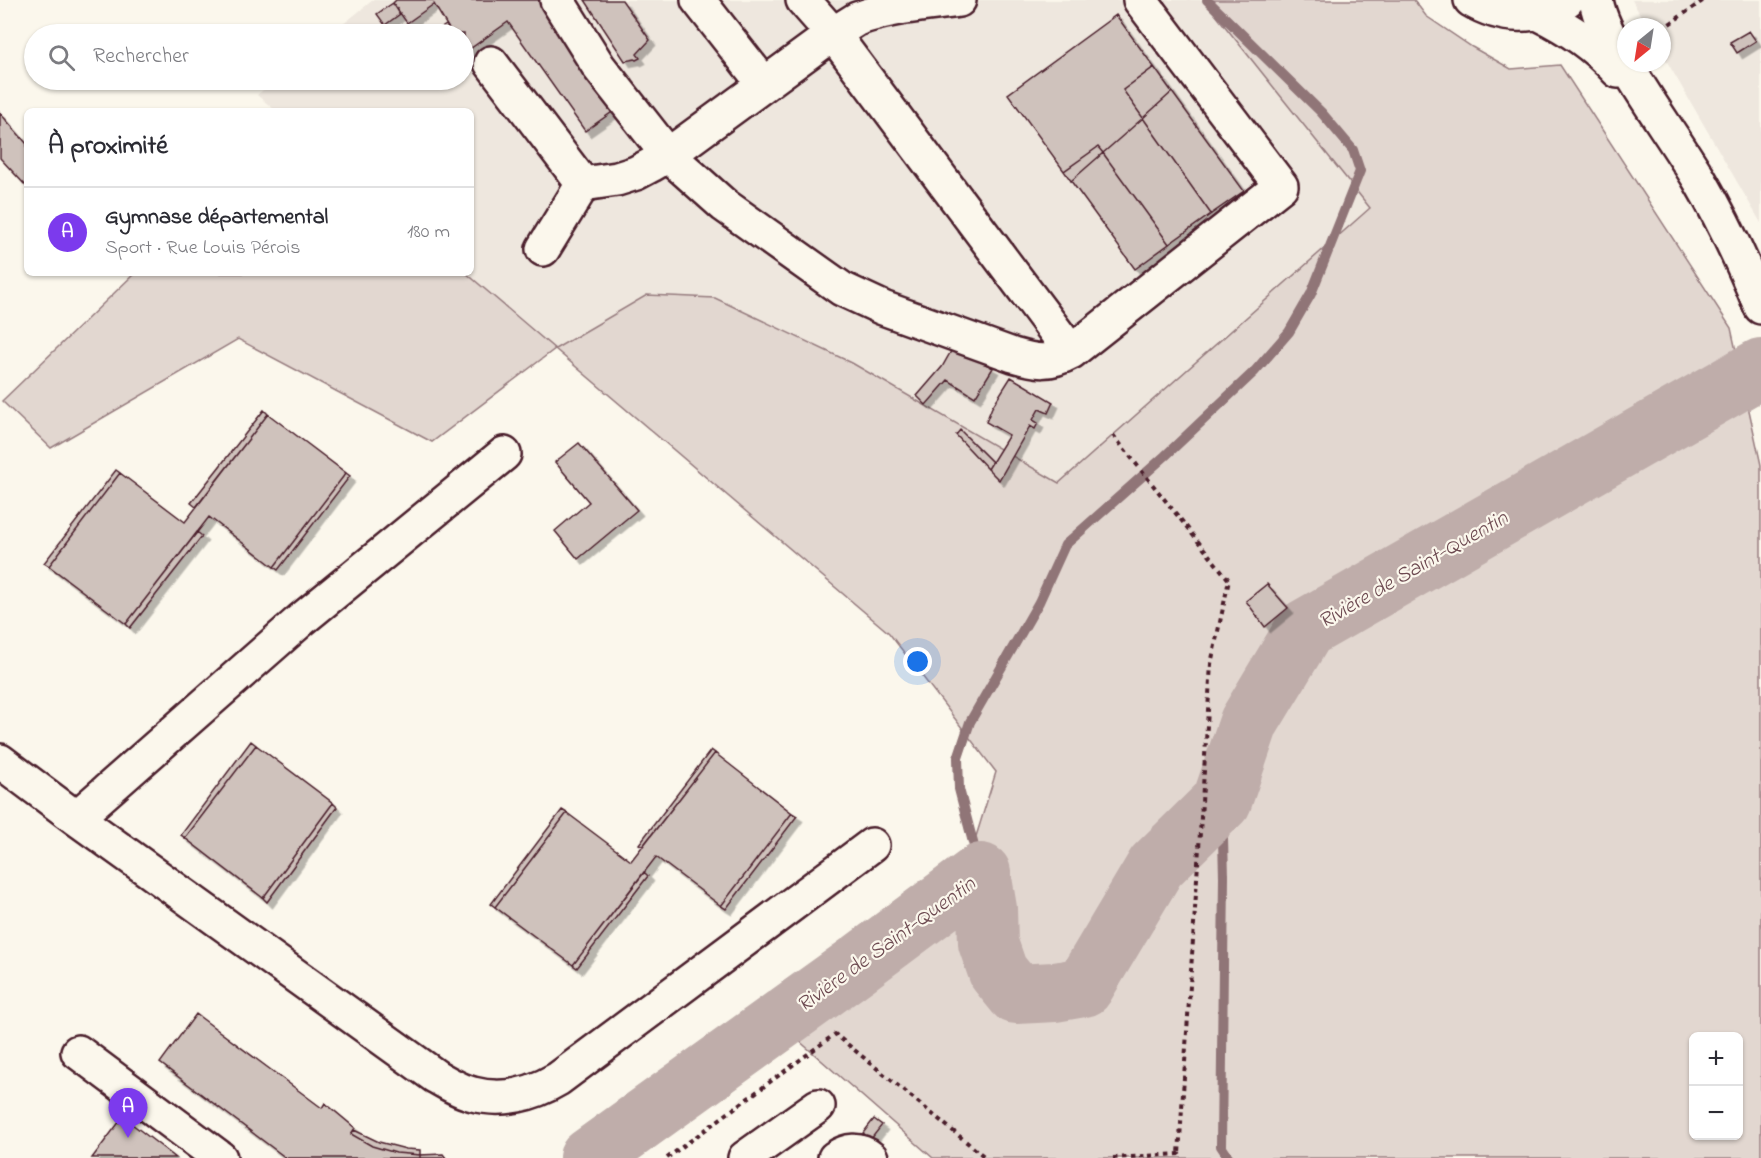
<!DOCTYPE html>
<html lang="fr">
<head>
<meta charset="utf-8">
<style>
  body { margin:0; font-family:"Indie Flower",sans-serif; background:#f7f7f7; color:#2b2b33 }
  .controls { position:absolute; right:18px; bottom:18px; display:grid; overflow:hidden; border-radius:9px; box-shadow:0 2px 4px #0004 }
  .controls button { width:54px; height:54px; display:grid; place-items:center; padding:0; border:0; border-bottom:2px solid #e1e1e2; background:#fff; color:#2b2b33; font:30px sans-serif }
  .compass { position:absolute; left:1617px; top:18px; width:54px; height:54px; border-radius:50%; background:#fff; box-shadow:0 2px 4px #0004; rotate:210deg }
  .you { position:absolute; left:918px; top:662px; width:21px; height:21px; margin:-15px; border:4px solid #fff; border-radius:50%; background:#1a73e8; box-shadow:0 0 0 9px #1a73e833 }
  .badge { display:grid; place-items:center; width:39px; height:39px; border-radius:50%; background:#7c3aed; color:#fff; font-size:20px; font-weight:700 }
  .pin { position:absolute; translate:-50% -50px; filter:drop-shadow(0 2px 3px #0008) }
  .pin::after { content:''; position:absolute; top:32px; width:21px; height:18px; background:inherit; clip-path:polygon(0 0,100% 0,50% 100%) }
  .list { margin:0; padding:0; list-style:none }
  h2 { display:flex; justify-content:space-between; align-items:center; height:78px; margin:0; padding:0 24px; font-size:26px }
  h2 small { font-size:20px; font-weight:400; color:#7c7c81 }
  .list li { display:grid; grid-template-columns:39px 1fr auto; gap:18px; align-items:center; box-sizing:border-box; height:90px; padding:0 24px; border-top:2px solid #e1e1e2 }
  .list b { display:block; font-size:22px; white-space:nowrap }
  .list p { margin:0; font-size:20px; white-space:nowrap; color:#7c7c81 }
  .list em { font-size:20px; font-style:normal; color:#7c7c81 }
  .icon { flex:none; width:33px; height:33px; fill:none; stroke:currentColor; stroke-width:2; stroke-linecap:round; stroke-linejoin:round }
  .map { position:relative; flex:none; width:1761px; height:1158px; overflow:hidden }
  .search { position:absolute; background:#fff; box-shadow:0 2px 4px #0004; left:24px; top:24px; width:450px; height:66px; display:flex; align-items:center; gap:15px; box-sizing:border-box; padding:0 21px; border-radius:33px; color:#7c7c81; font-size:22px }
  .panel { position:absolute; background:#fff; box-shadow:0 2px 4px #0004; left:24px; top:108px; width:450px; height:168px; border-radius:9px }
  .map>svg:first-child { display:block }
  .built { fill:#eee7de }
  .green { fill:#e2d7d0; stroke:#967b7e; stroke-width:1.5; fill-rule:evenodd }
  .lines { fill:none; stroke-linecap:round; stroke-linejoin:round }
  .stream { stroke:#907477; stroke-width:10 }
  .river { stroke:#bfadaa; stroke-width:60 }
  .building { fill:#cfc2bc; stroke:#4a1f2b; stroke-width:1.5; filter:url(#shadow) }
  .minor-casing { stroke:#4a1f2b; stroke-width:38 }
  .path { stroke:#4a1f2b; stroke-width:4; stroke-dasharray:4.5 4.5; stroke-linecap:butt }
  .minor { stroke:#fbf7ec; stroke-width:33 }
  .labels { text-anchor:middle; stroke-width:4.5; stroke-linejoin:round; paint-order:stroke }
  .water-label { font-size:22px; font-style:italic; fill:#6d4a51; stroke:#fbf7ec }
</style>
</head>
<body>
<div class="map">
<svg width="1761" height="1158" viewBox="0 0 1761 1158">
  <defs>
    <filter id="shadow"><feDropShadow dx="5.5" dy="5.5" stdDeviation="0" flood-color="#0004"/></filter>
  </defs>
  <rect width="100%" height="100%" fill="#fbf7ec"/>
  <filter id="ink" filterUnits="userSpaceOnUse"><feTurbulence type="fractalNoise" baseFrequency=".0167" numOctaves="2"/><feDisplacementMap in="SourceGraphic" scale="12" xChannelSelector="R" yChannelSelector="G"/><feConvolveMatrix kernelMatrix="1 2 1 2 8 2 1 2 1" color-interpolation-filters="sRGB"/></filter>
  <g filter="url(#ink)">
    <path class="built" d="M373 0H1204L1370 208 889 633 466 273H471V111H276L257 95 275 80H464V34H331Z
      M1632 0H1761V223L1662 53V27H1647Z"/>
    <path class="green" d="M1204 0H1414L1426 16 1472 47 1511 69 1560 65 1731 328 1761 465V1158H933L781 1025 961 885 996 772 889 633 555 349 432 442 238 339 51 448 2 401 135 273H466L555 349 647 295 715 298 852 363 1059 483 1370 208ZM1694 1036H1738V1136H1694Z"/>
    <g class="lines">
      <path class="stream" d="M1222 801 1224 877 1221 1146 1229 1158
        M981 873 959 789 958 758 970 722 1039 602 1065 545 1165 456 1255 371 1289 332 1311 294 1360 171 1353 150 1321 112 1207 0"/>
      <path class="river" d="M589 1158 860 963 981 873 987 909 988 943 998 972 1016 994 1055 992 1084 987 1156 866 1222 801 1249 722 1305 629 1761 368"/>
    </g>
    <path class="building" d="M396 0H539L615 110 585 131 508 22 464 53V34H452L434 4 407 23 393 3Z
      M585 0H622L650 40 637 54 640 58 636 60 635 59 625 61Z
      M393 3 400 14 385 25 377 14Z
      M1116 15 1154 67 1123 90 1143 118 1103 153 1098 147 1064 171 1008 94Z
      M446 25 452 34H440L437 31Z
      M1749 31 1756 41 1737 53 1730 42Z
      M1154 67 1172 92 1143 118 1123 90Z
      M1172 92 1244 191 1211 214 1143 118Z
      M0 113 27 144V187L0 158Z
      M1143 118 1211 214 1169 244 1103 153Z
      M1098 147 1103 153 1071 181 1064 171Z
      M1103 153 1169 244 1135 269 1071 181Z
      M954 346 993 368 975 397 948 380 926 405 917 396 942 367Z
      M1011 377 1053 402 1048 413 1039 409 1033 420 1038 423 1035 429 1030 426 999 480 988 469 1009 435 986 422 992 407Z
      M264 410 268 414 196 507 191 503Z
      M268 414 346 473 274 567 209 517 126 624 49 566 120 473 185 522Z
      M960 430 992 462 988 469 956 435Z
      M579 443 637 510 578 559 555 531 589 502 555 462Z
      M116 470 120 473 49 566 44 563Z
      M346 473 350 476 278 570 274 567Z
      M197 532 202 536 130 628 126 624Z
      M1267 584 1288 608 1265 627 1246 601Z
      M251 741 256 745 185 838 181 835Z
      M256 745 333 803 263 898 185 838Z
      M711 750 715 753 643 846 639 844Z
      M715 753 792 813 721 906 656 857 573 965 495 907 567 813 631 861Z
      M333 803 337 807 267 902 263 898Z
      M562 810 567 813 495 907 491 904Z
      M792 813 797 816 726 909 721 906Z
      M644 872 648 876 577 968 573 965Z
      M196 1014 322 1108 325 1103 355 1128 351 1134 372 1146 396 1153 420 1155V1158H286L160 1063Z
      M123 1117 176 1158H92Z
      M874 1119 882 1125 871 1139 863 1133Z
      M354 1130 379 1142 406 1149 420 1150V1155L396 1153 372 1146 351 1134Z
      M443 1154 446 1158H420V1155Z"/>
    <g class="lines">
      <defs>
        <path id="minor" d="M557 0 599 67 668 155 724 205 842 289 883 308 1013 355C1037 362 1049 364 1071 352L1281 186 1140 0
          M698 0 764 84
          M803 0 833 34 1071 352
          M1471 0C1501 18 1537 20 1567 0
          M1596 0C1600 22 1611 39 1622 58 1646 100 1674 138 1699 179 1723 220 1743 263 1761 307
          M1538 13C1570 29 1594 45 1618 71
          M491 63 583 184 617 179 636 173 651 165 668 155 833 34 857 19C889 7 925 5 959 0
          M543 249 583 184
          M0 761 76 818 435 1076C447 1083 460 1091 473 1094 503 1102 533 1094 558 1079L872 845
          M76 818 301 620 504 454
          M78 1052 220 1158
          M745 1158 818 1106
          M835 1158C847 1150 859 1148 871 1158"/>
      </defs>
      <use href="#minor" class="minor-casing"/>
      <path class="path" d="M1662 29 1704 0
        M1113 435 1229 580 1211 664 1179 1154
        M667 1158 835 1034 986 1158
        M1113 1158 1179 1154 1182 1158"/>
      <use href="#minor" class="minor"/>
    </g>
  </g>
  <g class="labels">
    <g class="water-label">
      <text transform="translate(1412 568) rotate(-30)" y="8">Rivière de Saint-Quentin</text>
      <text transform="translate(885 943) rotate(-36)" y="8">Rivière de Saint-Quentin</text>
    </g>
  </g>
</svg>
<div class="controls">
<button>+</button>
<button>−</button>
</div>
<svg class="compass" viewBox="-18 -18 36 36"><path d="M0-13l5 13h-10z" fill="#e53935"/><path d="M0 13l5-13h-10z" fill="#7c7c81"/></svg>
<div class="you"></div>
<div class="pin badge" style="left:128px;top:1138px">A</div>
<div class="search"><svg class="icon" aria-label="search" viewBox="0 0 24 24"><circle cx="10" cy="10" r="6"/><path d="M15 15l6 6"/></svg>Rechercher</div>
<section class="panel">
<h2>À proximité<small></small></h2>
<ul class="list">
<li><span class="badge">A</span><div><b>Gymnase départemental</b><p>Sport · Rue Louis Pérois</p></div><em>180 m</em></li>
</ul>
</section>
</div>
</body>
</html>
